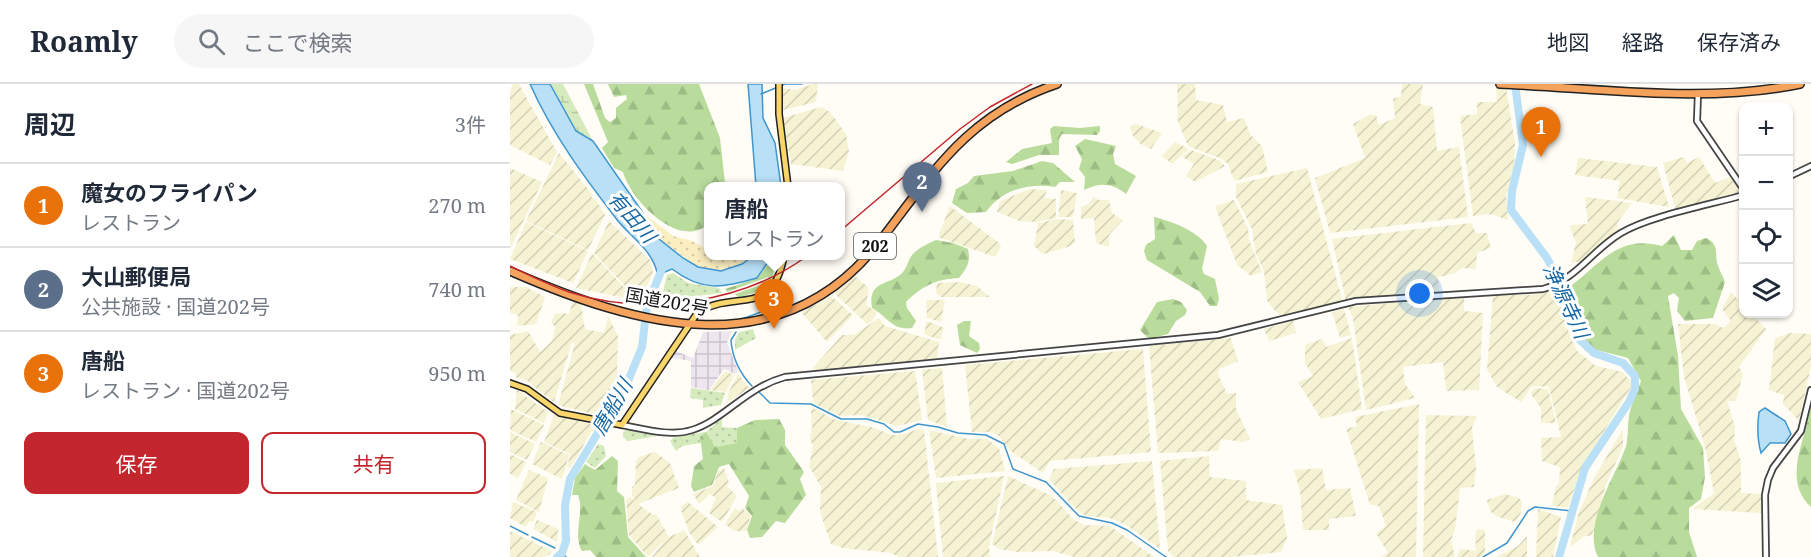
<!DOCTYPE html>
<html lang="ja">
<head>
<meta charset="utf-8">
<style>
  body { margin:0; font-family:"Noto Serif","Noto Sans JP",serif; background:#f6f6f7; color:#1f2937 }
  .controls { position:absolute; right:18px; top:18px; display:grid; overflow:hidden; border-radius:12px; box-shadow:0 2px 4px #0004 }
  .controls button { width:54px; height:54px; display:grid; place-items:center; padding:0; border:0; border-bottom:2px solid #e0e1e3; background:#fff; color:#1f2937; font:30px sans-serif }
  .you { position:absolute; left:910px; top:210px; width:21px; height:21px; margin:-15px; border:4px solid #fff; border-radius:50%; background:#1a73e8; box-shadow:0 0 0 9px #1a73e833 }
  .badge { display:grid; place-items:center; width:39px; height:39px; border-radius:50%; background:#c4262e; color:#fff; font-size:20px; font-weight:700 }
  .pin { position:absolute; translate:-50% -50px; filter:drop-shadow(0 2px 3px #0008) }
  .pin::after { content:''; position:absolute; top:32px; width:21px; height:18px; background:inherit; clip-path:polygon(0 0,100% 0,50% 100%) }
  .popup { position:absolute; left:194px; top:98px; width:141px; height:78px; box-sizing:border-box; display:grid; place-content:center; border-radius:12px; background:#fff; filter:drop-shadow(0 2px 4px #0005); font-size:20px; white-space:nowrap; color:#747a83 }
  .popup b { font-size:22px; color:#1f2937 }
  .popup::after { content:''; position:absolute; left:50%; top:100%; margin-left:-12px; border:12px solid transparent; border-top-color:#fff }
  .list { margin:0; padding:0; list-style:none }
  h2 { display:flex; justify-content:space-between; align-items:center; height:78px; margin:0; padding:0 24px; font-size:26px }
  h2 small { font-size:20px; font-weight:400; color:#747a83 }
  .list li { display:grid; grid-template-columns:39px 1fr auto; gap:18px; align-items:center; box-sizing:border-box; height:84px; padding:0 24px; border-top:2px solid #e0e1e3 }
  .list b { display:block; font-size:22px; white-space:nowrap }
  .list p { margin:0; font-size:20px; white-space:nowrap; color:#747a83 }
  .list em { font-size:20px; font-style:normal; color:#747a83 }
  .actions { display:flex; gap:12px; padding:18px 24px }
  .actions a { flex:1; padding:14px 0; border:2px solid #c4262e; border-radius:12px; text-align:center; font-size:21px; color:#c4262e }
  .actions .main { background:#c4262e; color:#fff }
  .icon { flex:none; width:33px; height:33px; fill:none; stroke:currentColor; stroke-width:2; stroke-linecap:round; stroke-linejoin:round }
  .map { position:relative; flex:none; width:1301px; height:473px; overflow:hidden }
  header { display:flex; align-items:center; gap:36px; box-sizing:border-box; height:84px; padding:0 30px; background:#fff; border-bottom:2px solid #e0e1e3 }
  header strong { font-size:28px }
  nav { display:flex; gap:33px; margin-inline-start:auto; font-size:21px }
  .search { width:420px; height:54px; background:#f6f6f7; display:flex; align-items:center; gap:15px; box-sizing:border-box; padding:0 21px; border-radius:33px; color:#747a83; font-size:22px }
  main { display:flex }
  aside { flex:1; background:#fff }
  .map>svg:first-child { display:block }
  .industrial { fill:url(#industrial-grid) }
  .farmland { fill:url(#farmland-furrows) }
  .green { fill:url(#green-dots) }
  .forest { fill:url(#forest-firs) }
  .wetland { fill:url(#wetland-marsh) }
  .sand { fill:url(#sand-dots) }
  .water { fill:#b9e0f7; stroke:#3f96cf; stroke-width:1.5 }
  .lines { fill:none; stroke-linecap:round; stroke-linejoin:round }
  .stream { stroke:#3f96cf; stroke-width:1.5 }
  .river { stroke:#b9e0f7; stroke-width:8 }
  .minor-casing { stroke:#444; stroke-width:8 }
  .major-casing { stroke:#222; stroke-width:8 }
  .highway-casing { stroke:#222; stroke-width:10 }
  .minor { stroke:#fff; stroke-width:4.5 }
  .major { stroke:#f9d66b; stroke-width:5 }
  .highway { stroke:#f5a25d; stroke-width:7 }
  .rail { stroke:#c4262e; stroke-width:1.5 }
  .labels { text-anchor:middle; stroke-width:6; stroke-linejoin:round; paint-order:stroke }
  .shield { fill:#fff; stroke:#585858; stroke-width:1.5 }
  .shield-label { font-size:16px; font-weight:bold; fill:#111 }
  .street-label { font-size:18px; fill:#111; stroke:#fff }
  .water-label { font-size:20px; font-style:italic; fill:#1768a6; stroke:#fff }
</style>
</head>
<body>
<header>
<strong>Roamly</strong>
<div class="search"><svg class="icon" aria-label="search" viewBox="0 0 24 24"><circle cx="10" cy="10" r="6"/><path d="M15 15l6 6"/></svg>ここで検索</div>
<nav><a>地図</a><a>経路</a><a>保存済み</a></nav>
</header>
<main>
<aside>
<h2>周辺<small>3件</small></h2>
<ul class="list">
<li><span class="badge" style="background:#e8710a">1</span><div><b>魔女のフライパン</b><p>レストラン</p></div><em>270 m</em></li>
<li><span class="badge" style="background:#5c6f8a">2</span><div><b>大山郵便局</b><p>公共施設 · 国道202号</p></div><em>740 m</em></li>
<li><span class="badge" style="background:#e8710a">3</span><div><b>唐船</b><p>レストラン · 国道202号</p></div><em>950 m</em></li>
</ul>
<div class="actions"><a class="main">保存</a><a>共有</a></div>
</aside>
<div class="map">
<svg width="1301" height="473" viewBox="0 0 1301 473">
  <defs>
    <pattern id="industrial-grid" width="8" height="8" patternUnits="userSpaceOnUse" patternTransform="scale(1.5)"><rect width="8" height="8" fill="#eee6ef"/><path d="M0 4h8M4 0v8" fill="none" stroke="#cbc4cc"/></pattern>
    <pattern id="farmland-furrows" width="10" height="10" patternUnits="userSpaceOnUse" patternTransform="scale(1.5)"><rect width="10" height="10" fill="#f6f3d4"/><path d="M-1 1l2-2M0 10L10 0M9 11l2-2" fill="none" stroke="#d2cfb5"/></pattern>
    <pattern id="green-dots" width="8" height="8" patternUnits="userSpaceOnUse" patternTransform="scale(1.5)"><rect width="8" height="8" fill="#d5ebbd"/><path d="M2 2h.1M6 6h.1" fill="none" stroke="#b6c8a1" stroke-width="1.8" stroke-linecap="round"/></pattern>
    <pattern id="forest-firs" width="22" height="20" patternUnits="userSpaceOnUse" patternTransform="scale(1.5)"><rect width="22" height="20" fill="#b9dc9c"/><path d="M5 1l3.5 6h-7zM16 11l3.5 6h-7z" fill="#9ebc85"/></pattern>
    <pattern id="wetland-marsh" width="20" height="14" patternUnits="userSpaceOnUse" patternTransform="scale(1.5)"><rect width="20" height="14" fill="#d5ebbd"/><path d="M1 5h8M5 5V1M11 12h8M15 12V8" fill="none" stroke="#b6c8a1"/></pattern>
    <pattern id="sand-dots" width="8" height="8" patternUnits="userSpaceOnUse" patternTransform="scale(1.5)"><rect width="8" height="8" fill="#fbeec1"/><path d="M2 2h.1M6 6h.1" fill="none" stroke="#d6cba5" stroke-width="1.8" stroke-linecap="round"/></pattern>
  </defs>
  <rect width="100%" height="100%" fill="#fffdf5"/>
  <path class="industrial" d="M222 247 217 259 228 286 225 290 214 285 199 306 181 303V277L162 274 166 267 183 274 193 248Z"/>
  <path class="farmland" d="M3 0H9L11 4 47 68 40 81 0 61V7Z
    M303 0H308L306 18 273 26V4L285 6Z
    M667 0H685L686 16 713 21 717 38 734 34 740 50 752 62 758 88 724 97 718 80 712 75 678 62 668 38Z
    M892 0H913L910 20 923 23 927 67 949 63 958 133 820 149 805 94 855 74 843 40 859 31H866L869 41 885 34 883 15 891 12Z
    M986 4H996L1005 58 1004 83 996 112 998 136 981 130 963 132 950 32 967 30V18H987Z
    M311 23 320 28 336 50 339 68 333 87 281 80 273 34Z
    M626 40 652 49 641 65 629 59 623 52 620 42Z
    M665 58 679 65 662 80 652 72Z
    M681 66 709 76 715 82 685 98 676 92 684 80 672 73Z
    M49 69 83 111 81 113 86 116 95 131 78 166 16 137Z
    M1174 73 1177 79 1189 73 1205 99 1220 93 1230 108 1166 127 1153 79Z
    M1068 74 1147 83 1159 123 1107 114 1110 97 1065 91Z
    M0 84 32 98 0 165Z
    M797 84 833 219 776 233 766 228 757 217 754 187 745 167 742 145 726 113V100Z
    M520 105 537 106 534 114 546 115V134L527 138 509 137 487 128 490 117Z
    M551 106 567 109 563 133H548Z
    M583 113 589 116H599L602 129 613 136 599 151V163L586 159 584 134 571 135V123L579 120Z
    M1075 113 1122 119 1107 139 1108 146 1073 177 1061 179 1066 158 1060 145 1061 141 1078 140Z
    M724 116 738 144 739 156 752 188 741 192 727 181 705 122Z
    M440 122 489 159 491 163 485 173 428 153Z
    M547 135 563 136 565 158 561 162 533 170 524 162 528 139Z
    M99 137 140 176 143 189 131 215H127L84 169Z
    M16 138 78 167 63 199 0 175Z
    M961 139 966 149H977L981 164 967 169 966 185 952 184 943 190 928 193 929 209 836 217 822 155Z
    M82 169 125 215 124 216 66 204Z
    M345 192 359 204 356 221 367 228 362 237 357 240 324 209Z
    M449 198 467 202 480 213H431L426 209 427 199Z
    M0 203H16L35 213 26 240 7 242 8 231 0 229Z
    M1046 206 1059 249 1067 267 1086 282 1112 288 1121 297V303L1071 385 1058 423 1054 424 1042 421 1046 402 1049 400 1050 383 1032 377 1031 354 1051 353 1039 303 1022 302 1011 318 987 303 977 285 983 211H1022Z
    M1221 208 1233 221 1234 230H1242L1256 245 1229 283 1233 290 1226 317H1217L1225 343 1224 356 1231 377V409L1251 410V429L1182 425 1204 409 1195 363 1174 293 1168 240H1206L1213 244 1221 237 1212 225Z
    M321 212 343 231 317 258 291 228Z
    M954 212V227L973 229 969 306 936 307 933 278 893 283 895 300 905 314 856 326 843 234 838 223Z
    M416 216H435L431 238 417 234Z
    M63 217 71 220 75 245 94 249 98 232 108 252 107 292 111 294 93 327 87 331 48 321 65 259 62 258 44 318 16 296 5 293 6 289 0 287V251L18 247 30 268 42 257 45 243 41 238 46 229 59 230Z
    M834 225 841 251 830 254 822 228Z
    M369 234 375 242 429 258 427 275 306 287 303 284 332 251H344Z
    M417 237 434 244 430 256 414 250Z
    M783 237 786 249 759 257 754 245Z
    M1280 249 1301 250V282L1289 337 1273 320 1274 311 1259 306 1265 254Z
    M721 254 728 277 709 285 708 290 717 310 726 309V325L740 355 733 358 711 355 708 367 648 369 639 262Z
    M842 254 852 325 811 335 788 298 803 292 795 279V261L812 255 816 263Z
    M633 265 641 368 540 377 533 389 499 366 489 352 481 348H462L455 281Z
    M432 284 437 343 418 336 412 286Z
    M215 287 224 291 216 308 200 306Z
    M405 287 412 336 387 342 352 331 330 332 303 319 301 296Z
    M228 290 239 304 217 319 218 309Z
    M1025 304 1038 305 1046 339H1031V324L1020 309Z
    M7 306 38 328 34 339 5 325Z
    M909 320 906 473H870L878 469 866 449 876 442 869 422 860 421 836 344 847 343 845 333Z
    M301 323 323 335 365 344 381 351 394 350 408 345 414 346 428 473H389L381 469 333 464 321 460 310 428 311 403 299 382 303 362 300 355 302 344Z
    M1 325 34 341 26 358 0 346Z
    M44 331 85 341 60 385 57 383 60 370 34 358Z
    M916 331 967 332 962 343 966 384 964 403 950 404 945 445 941 456 945 473H913Z
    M1113 345V363L1096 400 1082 451 1073 453 1060 463 1068 431 1084 394Z
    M419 346 459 355H477L489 364 495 387 426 394Z
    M0 348 25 360 17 376 0 368Z
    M31 358 59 371 52 395 22 380Z
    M145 368 160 379 169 404 128 420 143 431 146 430 159 453 174 446 190 473H142L155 456 138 473 119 451 116 415 120 413 126 418 122 412V403L125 401 126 377 129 373Z
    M0 370 16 378 8 394 0 390Z
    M699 372 700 393 736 397V416L772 421 777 454 771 468 722 473H664L658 467 650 377Z
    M642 377 650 465 616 441 600 434 576 432 566 425 539 395 544 385Z
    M214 384 219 399 217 402 227 412 212 438 199 429 206 414 200 410 189 420 183 410 203 402 208 387Z
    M812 384 816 406 840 404 846 432 819 435V446H793L790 407 784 386Z
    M19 386 38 394 29 428 6 416Z
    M494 392 479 463 480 473H433L426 399Z
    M498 392 542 412 564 436 575 441 600 442 644 473H564L543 467 507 468 490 465 482 460Z
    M995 410 1009 414 1012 418 1011 429 1005 438 986 432 980 427 977 416Z
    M3 418 27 428 23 438 20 437 15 443 0 434Z
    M178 418 208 443 188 461 179 448 172 429 171 422Z
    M225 424 229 427 232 424 241 431 236 447H224L215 440Z
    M1028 425 1051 433 1043 473H1026Z
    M27 436 48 445 47 458 23 445Z
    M967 445 975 446V469L971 473H947L950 465 966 467 965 452Z
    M0 447 42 467 40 470 35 473H0Z
    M1017 452V473H986L1008 462Z"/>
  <path class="green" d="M163 189 178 199 209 204 212 209 151 216 157 191Z
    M243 245 246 254 225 266V256L229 248Z
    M181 304 215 309 211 321 193 324V316L180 314Z
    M212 334V343L227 344V359L205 363 190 353 191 359 172 362 166 367 160 357 164 353 196 348Z
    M116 346 147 352 118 357 113 353V348Z
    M88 360 94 362 96 372 85 384 76 378Z"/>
  <path class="forest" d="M74 0H83L95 34 100 38 106 34V24L117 15 116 11 104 13 98 0H189L210 54 215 99V102L198 103V140C169 167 120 115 113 88L104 84 92 64 98 58Z
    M544 42 570 44 590 42V47L587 51 552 50 549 55V71H529L502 80 496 78 512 65 542 59 540 45Z
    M575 55 606 62 603 70 605 80 626 92 616 110C602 99 591 98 574 106L575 93 569 85 572 75 565 62Z
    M532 77 543 79 565 98H550L545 103C520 99 492 105 476 128L457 129 442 119 446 105 458 99 464 92 503 87Z
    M644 133C661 137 688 147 697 162L692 185 694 190 705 195 709 215 707 222H700L690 208 637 176 634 167 636 161 645 155Z
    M1164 151 1171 166H1182L1187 157 1196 154C1209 160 1205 168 1207 179 1209 186 1213 192 1215 198L1203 234 1175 237 1167 227 1169 214 1164 209 1158 212 1168 272 1171 325 1193 364 1195 393 1191 415 1179 424V448L1187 473H1088C1072 441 1104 395 1115 365 1119 355 1117 343 1119 332 1121 321 1127 309 1131 297L1118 274 1079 264 1067 242 1058 204C1091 180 1107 150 1152 162Z
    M426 156 443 159 458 165C461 178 457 184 449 194 426 195 412 202 396 218L397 224 406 237 402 244C382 247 377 232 362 224 357 195 381 202 393 188 397 184 398 176 402 171 408 164 417 160 426 156Z
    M262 174 265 177C265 203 250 208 228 213L225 210 259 198 258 193 217 208 215 205 248 194Z
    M663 215 671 218 677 226 675 231 666 237 658 250 639 255 630 246 647 218Z
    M454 237H461L459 252 469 259 470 265 467 269 450 261 447 241Z
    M1301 319V423C1270 394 1298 353 1301 319Z
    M269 335 275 346V361L294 388 290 395 296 411 275 439 266 437 252 453 240 454 237 446 242 432 235 424 239 412 219 380 209 383 202 401 184 408 181 402 184 382 193 375 190 353 196 348 205 363 227 359V344L245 336Z
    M102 372 108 377 107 407 114 413 118 453 136 473H86L80 466 72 467C62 451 75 428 68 411H62L65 394 75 380 85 386Z"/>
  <path class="wetland" d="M41 0H53L83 57 66 47Z"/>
  <path class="sand" d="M133 129 163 152 182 157 198 166V172H243L232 180 211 187 188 183 144 151Z"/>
  <path class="water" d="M20 0H40L66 47 83 57 133 129 144 151 173 174 188 183 211 187 232 180 243 172H262L247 194C213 204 192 208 162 185L155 188H147C141 165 122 154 108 137 75 94 42 50 20 0Z
    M238 0H252L253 34 265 59 271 102H246Z
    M1255 324 1275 337 1281 350 1275 359H1260L1251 369C1247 355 1247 343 1249 328Z"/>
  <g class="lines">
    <path class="stream" d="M276 0H292
      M251 10 275 0
      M232 235 254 227 256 217
      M226 248 221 256C222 273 230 290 242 302
      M249 308 260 319 301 320 331 335H357L374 340 384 348H390L408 340 428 343 448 349 476 351 494 360 503 385 536 398 569 432 602 439 617 446 656 473
      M0 442 18 451
      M22 453 45 464
      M52 469 56 473
      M973 473 997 459 1018 427 1025 423 1062 427"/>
    <path class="river" d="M1005 0 1013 61 1002 107 1001 126 1037 174 1056 211 1069 255 1084 269 1113 279 1125 292V305L1119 318 1075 384 1049 473
      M47 473 52 469 56 457 55 421 60 395 116 302 132 263 137 222 154 180"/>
    <defs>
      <path id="minor" d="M1188 9 1187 37 1234 106
        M1278 93 1301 82
        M112 341C134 345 160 353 182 346 214 336 235 304 275 293L708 251 846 217 1033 205C1066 196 1082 166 1111 149 1139 132 1199 121 1234 111
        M1256 473 1255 411 1258 396 1263 384 1291 347 1301 306"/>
      <path id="major" d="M269 0V30L278 103
        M0 299 17 305 50 329 112 341 188 228C227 205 262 235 274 172"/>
      <path id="highway" d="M990 0C1088 4 1195 20 1290 0
        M0 187C126 242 271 285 370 157 424 87 458 30 547 0"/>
    </defs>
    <use href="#minor" class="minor-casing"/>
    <use href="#major" class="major-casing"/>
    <use href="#highway" class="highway-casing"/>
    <use href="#minor" class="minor"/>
    <use href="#major" class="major"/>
    <use href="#highway" class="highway"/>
    <path class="rail" d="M330 147 450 45 480 23 522 0
      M0 182C19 191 39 201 59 208 136 233 233 219 297 172"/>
  </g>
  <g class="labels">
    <rect class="shield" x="344" y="149" width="42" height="26" rx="4.5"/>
    <g class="shield-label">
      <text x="365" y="168">202</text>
    </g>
    <g class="street-label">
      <text transform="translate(157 218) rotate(10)" y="6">国道202号</text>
    </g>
    <g class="water-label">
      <text transform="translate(122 133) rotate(49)" y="7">有田川</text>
      <text transform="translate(1056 217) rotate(65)" y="7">浄源寺川</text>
      <text transform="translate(102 323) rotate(-60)" y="7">唐船川</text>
    </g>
  </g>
</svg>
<div class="controls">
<button>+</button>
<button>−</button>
<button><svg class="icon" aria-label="locate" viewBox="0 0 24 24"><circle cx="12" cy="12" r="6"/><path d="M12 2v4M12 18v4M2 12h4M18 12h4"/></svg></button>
<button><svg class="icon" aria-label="layers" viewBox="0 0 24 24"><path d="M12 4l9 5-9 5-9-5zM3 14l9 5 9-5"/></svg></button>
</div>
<div class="you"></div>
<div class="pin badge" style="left:1031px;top:73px;background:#e8710a">1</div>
<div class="pin badge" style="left:412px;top:128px;background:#5c6f8a">2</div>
<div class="pin badge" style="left:264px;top:245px;background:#e8710a">3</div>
<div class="popup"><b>唐船</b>レストラン</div>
</div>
</main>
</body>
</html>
